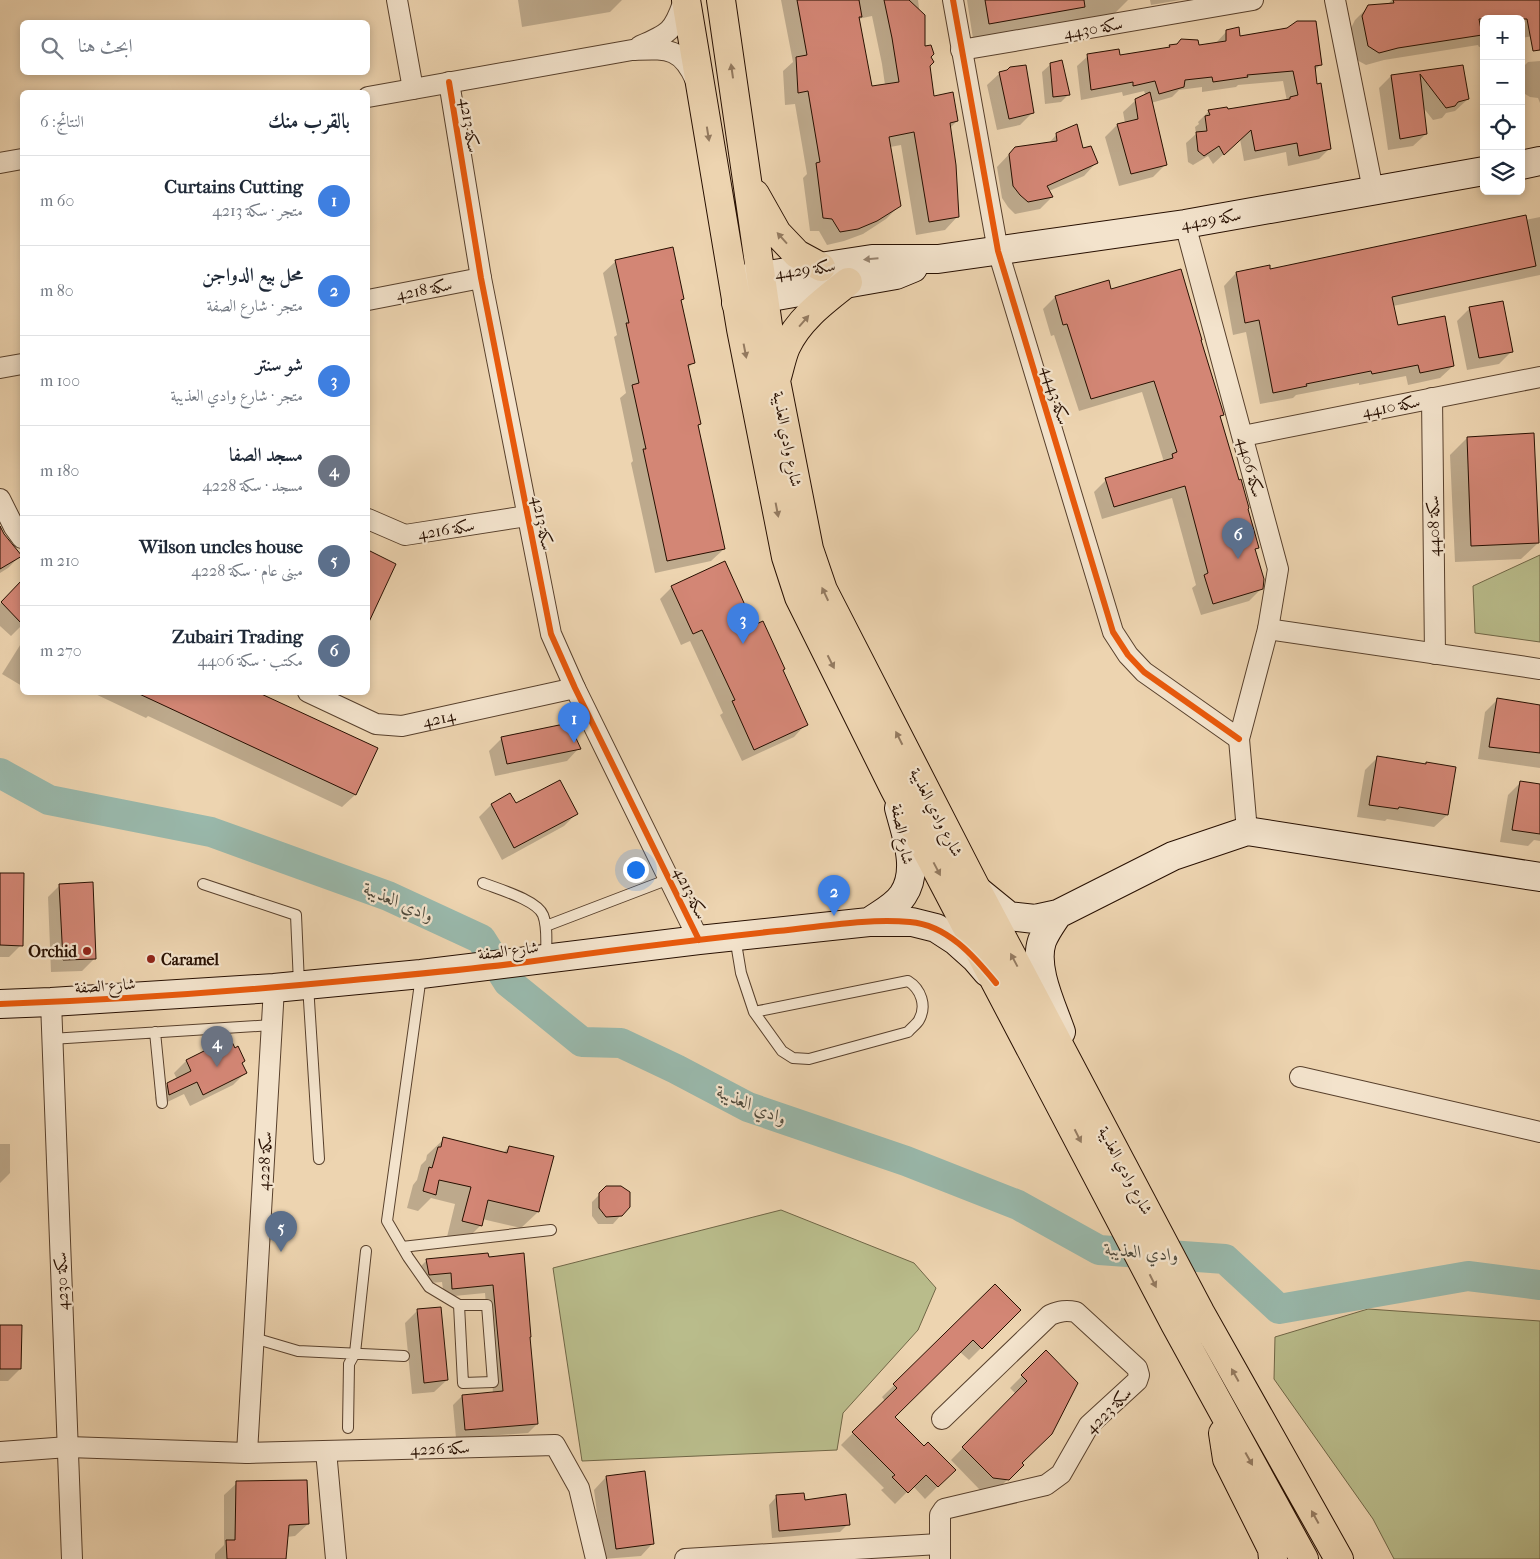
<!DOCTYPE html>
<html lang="ar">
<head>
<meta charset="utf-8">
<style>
  body { margin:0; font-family:"IM FELL French Canon",Amiri,serif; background:#f2f2f3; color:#1f2937; direction:rtl }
  .controls { position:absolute; right:15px; top:15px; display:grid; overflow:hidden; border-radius:8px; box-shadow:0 2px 8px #0003 }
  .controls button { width:45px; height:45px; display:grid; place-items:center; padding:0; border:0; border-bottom:1px solid #e0e1e3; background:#fff; color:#1f2937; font:25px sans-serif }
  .you { position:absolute; left:635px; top:869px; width:18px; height:18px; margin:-12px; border:4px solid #fff; border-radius:50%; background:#1a73e8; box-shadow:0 0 0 8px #1a73e833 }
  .badge { display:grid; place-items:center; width:32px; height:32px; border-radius:50%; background:#111827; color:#fff; font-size:16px; font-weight:700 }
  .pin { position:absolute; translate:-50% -41px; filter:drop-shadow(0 1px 2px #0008) }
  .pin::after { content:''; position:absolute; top:26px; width:18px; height:15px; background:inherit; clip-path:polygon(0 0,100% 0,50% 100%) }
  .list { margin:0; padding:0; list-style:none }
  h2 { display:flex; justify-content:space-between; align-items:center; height:65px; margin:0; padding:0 20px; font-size:21px }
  h2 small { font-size:16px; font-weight:400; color:#747a83 }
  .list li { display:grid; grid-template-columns:32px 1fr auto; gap:15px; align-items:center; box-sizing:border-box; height:90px; padding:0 20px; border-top:1px solid #e0e1e3 }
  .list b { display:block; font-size:19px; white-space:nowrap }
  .list p { margin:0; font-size:16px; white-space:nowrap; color:#747a83 }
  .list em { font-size:16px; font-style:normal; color:#747a83 }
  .icon { flex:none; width:28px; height:28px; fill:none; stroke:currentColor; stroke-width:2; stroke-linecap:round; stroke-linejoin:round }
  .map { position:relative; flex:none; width:1540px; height:1559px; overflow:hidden; direction:ltr }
  .search { position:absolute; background:#fff; box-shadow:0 2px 8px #0003; left:20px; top:20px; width:350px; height:55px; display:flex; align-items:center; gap:12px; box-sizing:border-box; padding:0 18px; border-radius:8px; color:#747a83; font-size:19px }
  .panel { position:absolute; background:#fff; box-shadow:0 2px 8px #0003; left:20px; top:90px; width:350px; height:605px; border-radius:8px; direction:rtl }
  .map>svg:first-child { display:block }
  .green { fill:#b9bc8b; stroke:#706646 }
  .shadow { fill:#0003; fill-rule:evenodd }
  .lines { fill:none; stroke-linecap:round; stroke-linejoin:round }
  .river { stroke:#99b8ab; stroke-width:30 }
  .building { fill:#d38675; stroke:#270f00 }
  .lane-casing { stroke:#58402c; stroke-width:12 }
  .street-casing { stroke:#58402c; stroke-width:22 }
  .secondary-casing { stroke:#270f00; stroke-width:30 }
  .primary-casing { stroke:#270f00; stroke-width:30 }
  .lane { stroke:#f3e3cc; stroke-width:10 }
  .street { stroke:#f3e3cc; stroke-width:20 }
  .secondary { stroke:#f3e3cc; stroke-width:28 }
  .primary { stroke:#edd4b0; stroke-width:28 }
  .cycleway-casing { stroke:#f3e3cc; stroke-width:9 }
  .cycleway { stroke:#e8590c; stroke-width:6 }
  .oneway { fill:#947b61 }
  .oneway2 { fill:#978470 }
  .poi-dot { fill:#8f2418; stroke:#f3e3cc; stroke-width:2 }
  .labels { text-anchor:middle; stroke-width:4.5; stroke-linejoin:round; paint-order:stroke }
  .street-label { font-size:16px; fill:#270f00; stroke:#f3e3cc }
  .poi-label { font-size:16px; font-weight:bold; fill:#270f00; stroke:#f3e3cc; text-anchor:end }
  .water-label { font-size:18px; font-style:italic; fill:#4f4a3c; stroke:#f3e3cc }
</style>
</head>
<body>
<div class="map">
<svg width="1540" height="1559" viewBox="0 0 1540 1559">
  <rect width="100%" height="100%" fill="#edd4b0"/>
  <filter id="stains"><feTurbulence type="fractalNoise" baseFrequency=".004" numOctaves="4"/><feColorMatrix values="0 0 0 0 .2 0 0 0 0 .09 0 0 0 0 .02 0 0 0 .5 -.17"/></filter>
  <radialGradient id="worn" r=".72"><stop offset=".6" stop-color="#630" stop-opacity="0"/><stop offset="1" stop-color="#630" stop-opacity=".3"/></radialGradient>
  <path class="green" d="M1540 555V642L1475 633 1473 586Z
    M781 1210 914 1263 936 1288 918 1330 843 1413 837 1450 582 1461 553 1268Z
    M1368 1309 1540 1321V1559H1394L1373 1519 1274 1379 1275 1337Z"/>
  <path class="shadow" d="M518 0H622L610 12 522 27Z
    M781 0H918L924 47 930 57 928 66 933 97 957 121 950 128 958 216 945 230 916 235 901 145 890 147 900 205 886 219 863 234 844 241 827 245 819 231H810L803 178 807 174 795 104 785 105 783 71 793 62ZM872 16 882 64 885 85 871 88 858 19Z
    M967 0H1128L1113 15 973 39Z
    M1150 0H1180L1151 5Z
    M1392 0H1540V35L1521 38V19H1484V46L1479 47 1478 45 1384 60 1366 65 1355 59 1350 30 1355 20 1368 7 1387 5Z
    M1226 32 1321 64 1314 71 1330 148 1319 159 1288 166 1286 152 1244 161 1240 139 1213 164 1208 156 1193 165 1188 162 1186 143 1196 134 1195 127 1199 124 1198 122 1209 111H1227L1287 101 1283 81 1238 85 1236 87 1202 92V87L1179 90 1172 97 1151 103 1165 165 1153 177 1119 186 1105 137 1117 125 1125 123 1123 112 1136 100 1146 96 1144 91 1123 96 1122 92 1081 100 1077 66 1088 56H1119L1167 49 1170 46 1198 47 1215 44Z
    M1540 61V103L1538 98 1530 97 1525 94 1521 69 1528 62Z
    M1051 64 1069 94 1061 102 1045 104 1042 72Z
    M1462 66 1468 99 1455 111 1446 113 1442 118 1433 120 1422 106 1426 134 1413 146 1388 150 1379 88 1391 76Z
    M1008 71 1033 112 1020 125 997 130 987 85 1000 73Z
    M1057 134 1082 149 1096 163 1084 176 1049 191 1052 197 1040 209 1015 214 1008 207 1002 198 997 167 1015 148 1048 144Z
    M1540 217V275L1393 306 1397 326 1453 366 1440 378 1408 385 1406 376 1359 385V383L1296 395 1293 398 1260 404 1246 332 1233 335 1224 286 1236 273 1269 270Z
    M616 261 683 299 680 301 693 363 688 368 699 424 697 426 724 549 711 561 655 573 631 463 633 461 620 398 626 393 614 337 617 335 603 273Z
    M1111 291 1222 415 1219 418 1258 547 1254 550 1262 588 1249 601 1201 615 1192 588 1196 585 1172 498 1102 519 1094 492 1106 480 1164 462 1142 392 1079 411 1054 335 1051 336 1043 309 1055 297Z
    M1470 308 1512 351 1499 364 1467 370 1457 321Z
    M1467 438 1538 543 1521 559 1455 562 1450 455Z
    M0 535 20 556 8 568 0 573Z
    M368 552 394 564 373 610 368 615Z
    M22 581V625L11 636 0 626V604Z
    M672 587 754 626 782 671 806 724 794 737 742 761 720 715 723 713 690 641 681 645 660 599Z
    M22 642V686L2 674Z
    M91 692H254L376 749 355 795 342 807 148 716 146 718Z
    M1498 699 1540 706V768L1478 759 1485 712Z
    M502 738 579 748 567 761 495 776 489 751Z
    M1377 758 1447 815 1434 827 1387 819 1385 821 1357 817 1365 770Z
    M1521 782 1540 786V841L1534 840 1528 846 1500 842 1508 795Z
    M510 795 515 805 576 814 564 826 502 860 479 817 491 805Z
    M0 874 21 945 9 957H0Z
    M60 885 95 958 82 971 51 972 48 897Z
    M186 1061 241 1064 245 1073 233 1085 190 1106 184 1094 157 1107 155 1097 168 1084 177 1079 174 1073Z
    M444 1139 503 1153 509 1147 552 1157 538 1212 521 1228 482 1219 481 1225 464 1242 447 1237 455 1204 431 1198 418 1211 407 1208 413 1185 417 1180 421 1165 426 1160 427 1155Z
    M0 1144H10V1173L0 1183Z
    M606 1188 621 1215 613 1224H598L592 1216V1202Z
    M487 1254 528 1338 537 1424 528 1433 456 1438 453 1405 462 1396 493 1393 485 1293 444 1297 442 1282 420 1284 418 1269 427 1260Z
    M995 1286 1019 1310 969 1360 960 1352 894 1417 924 1448 954 1470 925 1499 913 1486 895 1504 881 1490 884 1488 841 1445 885 1401 882 1397Z
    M418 1310 447 1380 434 1392 412 1394 405 1323Z
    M0 1326 20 1369 8 1381H0Z
    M1046 1352 1021 1463 1022 1465 995 1492 980 1490 951 1460 1016 1394 1010 1388Z
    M606 1477 653 1543 641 1556 603 1559 594 1490Z
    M237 1483 308 1524 295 1536 287 1537 285 1559H215V1554L224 1545V1495Z
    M777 1496 848 1524 840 1532 772 1538 769 1505Z"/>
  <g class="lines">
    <path class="river" d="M0 773 49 800 211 832 388 896 481 939 508 982 582 1042 621 1043 676 1069 748 1107 906 1161 1018 1205 1099 1250 1225 1259 1279 1309 1468 1276 1540 1285"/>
  </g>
  <path class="building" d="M797 0H859L862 17H859L872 86 899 82 892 38 884 0H909L925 15V46L931 45 934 54 931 57 934 62 930 66 934 96 953 92 958 121 950 123 956 165 959 217 929 222 914 132 889 137 901 206 877 221 858 229 840 232 832 219 823 218 816 163 820 162 808 91 798 93 796 57 807 55Z
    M985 0H1084L1085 7 989 24Z
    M1393 0H1540V50L1533 51 1527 19H1479L1482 35 1398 48 1379 53 1368 46 1362 16 1368 5 1394 3Z
    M1297 21H1316L1322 65 1315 66 1317 84 1321 83 1331 149 1299 156 1297 143 1255 151 1251 130 1224 155 1219 146 1204 156 1198 151 1196 132 1207 131 1205 116 1210 115 1208 110 1227 107 1228 109 1290 99V97L1298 95 1293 71 1247 75 1248 77 1213 82 1212 77 1185 80 1184 87 1159 94 1155 81 1133 86V82L1091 90 1087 54 1119 49 1120 55 1170 47 1169 45 1177 44 1181 39 1198 40 1199 45 1226 41V30L1239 27 1240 36 1287 28Z
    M1062 60 1070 95 1053 97 1050 63Z
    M1026 65 1034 113 1009 119 999 72 1007 70 1010 67Z
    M1463 65 1469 99 1458 102 1455 106 1446 108 1420 74 1427 134 1400 139 1391 75Z
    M1150 92 1167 165 1131 174 1117 124 1138 119 1135 99Z
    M1077 124 1083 148 1091 146 1098 163 1047 186 1053 197 1028 202 1020 195 1013 186 1009 154 1015 147 1057 141 1056 133Z
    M1526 215 1536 266 1392 297 1398 325 1445 316 1454 366 1420 373 1418 365 1372 374 1371 371 1306 384 1307 386 1273 393 1259 320 1245 323 1236 272 1270 265V269Z
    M673 247 684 299 681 300 695 363 688 365 701 424 698 425 725 549 667 561 643 449H646L632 385 639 383 626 323H629L615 260Z
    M1181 269 1202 340H1201L1224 415 1220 416 1239 480 1241 479 1249 508 1248 509 1259 548 1255 549 1264 579 1263 589 1213 604 1204 575 1208 573 1185 486 1114 507 1105 478 1173 458 1172 454 1177 452 1154 381 1091 399 1067 324 1063 325 1055 296 1109 280 1111 289Z
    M1503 301 1513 352 1479 358 1469 307Z
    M1534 433 1539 543 1471 546 1467 437Z
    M0 526 4 534 22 556 0 569Z
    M368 550 396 564 368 624Z
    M725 561 754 625 763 621 785 669 783 670 808 725 754 750 732 701 735 700 702 630 693 634 671 586Z
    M22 580V624L1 602Z
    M135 692H257L378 748 356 795Z
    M1497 698 1540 705V753L1489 747Z
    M569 723 581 749 507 764 501 737Z
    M1377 756 1426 764V762L1456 767 1448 815 1399 807 1398 809 1369 805Z
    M560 780 578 814 514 848 491 804 510 793 516 803Z
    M1520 781 1540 784V834L1512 830Z
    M0 873H24L23 946 0 945Z
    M93 882 96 959 63 960 59 884Z
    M230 1038 235 1048 238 1046 245 1061 242 1063 247 1073 203 1095 197 1082 169 1095 167 1083 191 1071 186 1060Z
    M443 1137 507 1153 509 1146 554 1156 539 1212 488 1200 482 1226 462 1221 471 1187 439 1180 436 1195 423 1191 429 1167 432 1168 438 1147H441Z
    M606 1186H621L630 1192V1207L622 1216 606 1217 599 1208V1193Z
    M488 1253 489 1257 524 1253 531 1337H530L538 1424 465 1430 462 1395 503 1391 493 1285 452 1289 451 1273 429 1275 426 1259Z
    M995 1284 1021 1310 982 1349 973 1340 895 1417 924 1446 928 1442 956 1470 938 1487 926 1475 908 1493 892 1477 895 1475 852 1432 897 1388 893 1384Z
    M441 1307 448 1380 424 1383 417 1309Z
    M0 1325H22L21 1369H0Z
    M1046 1350 1078 1383 1052 1434 1022 1463 1024 1465 1009 1480 993 1478 962 1447 1027 1381 1021 1375Z
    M645 1471 654 1544 616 1549 606 1476Z
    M307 1480 309 1524 289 1525 286 1559H227L226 1540H235L236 1481Z
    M804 1493 805 1500 846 1494 850 1525 779 1531 776 1495Z"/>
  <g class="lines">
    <defs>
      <path id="lane" d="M483 883C498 889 537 900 543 915 548 928 546 944 546 958
        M203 884 296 915 299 984
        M546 926 669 879
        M735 937 741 973 754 1012 782 1051 793 1058 809 1059 908 1032C911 1028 917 1024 919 1020 927 1006 921 989 908 981L754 1012
        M421 976 387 1221 408 1257 429 1287 459 1305H487L493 1382 463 1383 459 1305
        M308 985 319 1159
        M155 1032 162 1103
        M51 1039 272 1025
        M402 1247 551 1230
        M254 1338 298 1351 404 1356
        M348 1428 349 1364 355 1353 366 1251"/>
      <g id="street">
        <path d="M397 0 413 89"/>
        <path d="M953 0 998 251 1113 632 1128 655 1144 672 1239 739"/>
        <path d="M1335 0 1373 190"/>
        <path d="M640 46C669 34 674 31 684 0"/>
        <path d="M961 50 1253 0"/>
        <path d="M449 82 481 278 551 634 575 688 699 940"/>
        <path d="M368 97 632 50C666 49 681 46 696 81"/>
        <path d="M0 163 22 159"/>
        <path d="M1185 224 1278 569 1268 629 1239 739 1247 831"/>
        <path d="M368 300 481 278"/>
        <path d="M0 368 22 364"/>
        <path d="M1432 398 1435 654"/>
        <path d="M1243 436 1540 377"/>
        <path d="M0 499 14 527 22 538"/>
        <path d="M368 519 405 535 527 516"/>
        <path d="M1268 629 1540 669"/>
        <path id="s1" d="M308 692 376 724 402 726 575 688"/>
        <path d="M51 1002 72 1559"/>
        <path d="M1300 1077 1540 1132"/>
        <path d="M326 1451 336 1559"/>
        <path d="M0 1452 68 1447 247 1453 555 1445 579 1488 596 1559"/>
        <path d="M247 1453 274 988"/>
        <path d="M685 1559 939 1544"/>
        <path d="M940 1559V1515L944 1509 1046 1485 1061 1474 1089 1425 1137 1381 1139 1375 1137 1368 1076 1312C1066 1310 1060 1311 1050 1315L942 1419"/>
      </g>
      <path id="secondary" d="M1521 165 1540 161
        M736 280 872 259H938L1185 224 1484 171
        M736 303 896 275 913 268
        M977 890 1009 916 1035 919 1058 914 1173 856 1247 831 1540 877
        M1058 914C1052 923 1046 931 1042 941 1033 968 1052 1006 1061 1032
        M869 922C880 914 895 907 903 895 920 870 906 835 899 808
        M0 1004 51 1002 274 988 421 974 699 940 869 922H912L936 928 956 941 975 958 987 972"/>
      <path id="primary" d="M686 0 741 329 786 557 799 597 894 788 996 983 1175 1324 1304 1559
        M721 0 776 381 809 549 823 590 977 890 1200 1312 1339 1559
        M755 194 777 233 797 254 821 267
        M777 377C780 367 782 356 786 347 799 319 824 301 848 282
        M1223 1433 1227 1459 1272 1549 1273 1559"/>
    </defs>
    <use href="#lane" class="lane-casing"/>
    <use href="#street" class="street-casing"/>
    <use href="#secondary" class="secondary-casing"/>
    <use href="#primary" class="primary-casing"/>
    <use href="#lane" class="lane"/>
    <use href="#street" class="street"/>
    <use href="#secondary" class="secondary"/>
    <use href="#primary" class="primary"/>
    <defs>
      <path id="cycleway" d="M953 0 998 251 1113 632 1128 655 1144 672 1239 739
        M449 82 481 278 551 634 575 688 699 940
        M0 1004C115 1000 229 992 343 981 405 975 466 970 527 962 611 950 694 940 777 931 821 927 866 918 910 922 947 925 974 956 996 983"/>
    </defs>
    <use href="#cycleway" class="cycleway-casing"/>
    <use href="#cycleway" class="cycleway"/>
  </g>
  <defs><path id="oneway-solid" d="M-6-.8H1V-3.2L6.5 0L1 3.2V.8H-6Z" transform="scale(1.25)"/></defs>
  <g class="oneway">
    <use href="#oneway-solid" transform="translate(732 71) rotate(-98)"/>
    <use href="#oneway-solid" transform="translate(708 134) rotate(81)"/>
    <use href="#oneway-solid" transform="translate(782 238) rotate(-132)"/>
    <use href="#oneway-solid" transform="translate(804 321) rotate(-49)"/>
    <use href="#oneway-solid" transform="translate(745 351) rotate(79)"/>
    <use href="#oneway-solid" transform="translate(777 510) rotate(79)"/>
    <use href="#oneway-solid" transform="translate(825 594) rotate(-115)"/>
    <use href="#oneway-solid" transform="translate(831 662) rotate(63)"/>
    <use href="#oneway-solid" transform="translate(899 738) rotate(-117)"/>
    <use href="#oneway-solid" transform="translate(937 869) rotate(62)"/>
    <use href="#oneway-solid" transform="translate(1014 960) rotate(-118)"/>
    <use href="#oneway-solid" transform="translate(1078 1136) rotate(63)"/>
    <use href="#oneway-solid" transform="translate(1153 1281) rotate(63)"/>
    <use href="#oneway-solid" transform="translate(1235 1375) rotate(-119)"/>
    <use href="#oneway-solid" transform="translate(1249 1459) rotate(61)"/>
    <use href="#oneway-solid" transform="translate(1315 1517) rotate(-119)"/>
  </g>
  <use class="oneway2" href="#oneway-solid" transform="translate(871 259) rotate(175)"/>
  <g class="poi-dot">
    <circle cx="87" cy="951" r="5"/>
    <circle cx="151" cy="959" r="5"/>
  </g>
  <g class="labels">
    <g class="street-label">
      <text transform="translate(1093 28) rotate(-10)" y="6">سكة 4430</text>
      <text transform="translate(470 125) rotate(81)" y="6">سكة 4213</text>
      <text transform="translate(1211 219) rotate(-10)" y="6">سكة 4429</text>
      <text transform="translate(805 269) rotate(-8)" y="6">سكة 4429</text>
      <text transform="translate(424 289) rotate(-11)" y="6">سكة 4218</text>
      <text transform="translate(1056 395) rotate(73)" y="6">سكة 4443</text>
      <text transform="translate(1391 406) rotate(-11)" y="6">سكة 4410</text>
      <text transform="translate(788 439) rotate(79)" y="6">شارع وادي العذيبة</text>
      <text transform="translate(1251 467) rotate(75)" y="6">سكة 4406</text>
      <text transform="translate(543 523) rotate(79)" y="6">سكة 4213</text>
      <text transform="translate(1433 526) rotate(-91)" y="6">سكة 4408</text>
      <text transform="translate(446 529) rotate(-9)" y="6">سكة 4216</text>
      <text dy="6" stroke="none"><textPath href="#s1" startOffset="139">4214</textPath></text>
      <text transform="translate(937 812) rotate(63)" y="6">شارع وادي العذيبة</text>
      <text transform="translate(903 834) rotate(79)" y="6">شارع الصفة</text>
      <text transform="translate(691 893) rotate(64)" y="6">سكة 4213</text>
      <text transform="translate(508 950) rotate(-7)" y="6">شارع الصفة</text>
      <text transform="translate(105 985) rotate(-4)" y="6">شارع الصفة</text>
      <text transform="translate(264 1161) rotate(-87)" y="6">سكة 4228</text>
      <text transform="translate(1126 1170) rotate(62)" y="6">شارع وادي العذيبة</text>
      <text transform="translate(61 1281) rotate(-92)" y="6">سكة 4230</text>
      <text transform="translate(1108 1410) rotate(-45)" y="6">سكة 4223</text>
      <text transform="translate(440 1448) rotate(-2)" y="6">سكة 4226</text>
    </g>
    <g class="poi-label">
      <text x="77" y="957">Orchid</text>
      <text x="161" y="965" text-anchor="start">Caramel</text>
    </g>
    <g class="water-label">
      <text transform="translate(399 902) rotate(23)" y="6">وادي العذيبة</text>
      <text transform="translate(752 1105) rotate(23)" y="6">وادي العذيبة</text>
      <text transform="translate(1142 1252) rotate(5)" y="6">وادي العذيبة</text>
    </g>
  </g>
  <rect width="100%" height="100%" filter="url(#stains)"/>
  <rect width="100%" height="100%" fill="url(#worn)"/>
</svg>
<div class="controls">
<button>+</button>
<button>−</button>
<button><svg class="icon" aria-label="locate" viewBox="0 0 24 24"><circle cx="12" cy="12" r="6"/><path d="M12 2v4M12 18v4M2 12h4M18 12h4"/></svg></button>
<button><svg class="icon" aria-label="layers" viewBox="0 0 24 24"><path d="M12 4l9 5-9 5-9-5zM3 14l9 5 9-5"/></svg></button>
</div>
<div class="you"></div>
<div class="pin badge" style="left:574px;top:743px;background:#3f7fe0">1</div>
<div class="pin badge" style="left:834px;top:916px;background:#3f7fe0">2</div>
<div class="pin badge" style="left:743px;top:644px;background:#3f7fe0">3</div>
<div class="pin badge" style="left:217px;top:1067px;background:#6b7280">4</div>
<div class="pin badge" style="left:281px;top:1252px;background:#5c6f8a">5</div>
<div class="pin badge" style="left:1238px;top:559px;background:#5c6f8a">6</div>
<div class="search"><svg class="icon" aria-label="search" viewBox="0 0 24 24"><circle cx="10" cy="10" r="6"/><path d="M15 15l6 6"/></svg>ابحث هنا</div>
<section class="panel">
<h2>بالقرب منك<small>النتائج: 6</small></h2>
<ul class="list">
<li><span class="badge" style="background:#3f7fe0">1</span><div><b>Curtains Cutting</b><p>متجر · سكة 4213</p></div><em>60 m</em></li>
<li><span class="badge" style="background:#3f7fe0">2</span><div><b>محل بيع الدواجن</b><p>متجر · شارع الصفة</p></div><em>80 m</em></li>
<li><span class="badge" style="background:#3f7fe0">3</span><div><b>شو سنتر</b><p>متجر · شارع وادي العذيبة</p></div><em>100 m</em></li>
<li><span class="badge" style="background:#6b7280">4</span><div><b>مسجد الصفا</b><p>مسجد · سكة 4228</p></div><em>180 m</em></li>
<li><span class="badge" style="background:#5c6f8a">5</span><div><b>Wilson uncles house</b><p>مبنى عام · سكة 4228</p></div><em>210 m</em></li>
<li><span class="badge" style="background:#5c6f8a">6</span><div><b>Zubairi Trading</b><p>مكتب · سكة 4406</p></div><em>270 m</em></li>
</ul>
</section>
</div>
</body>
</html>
